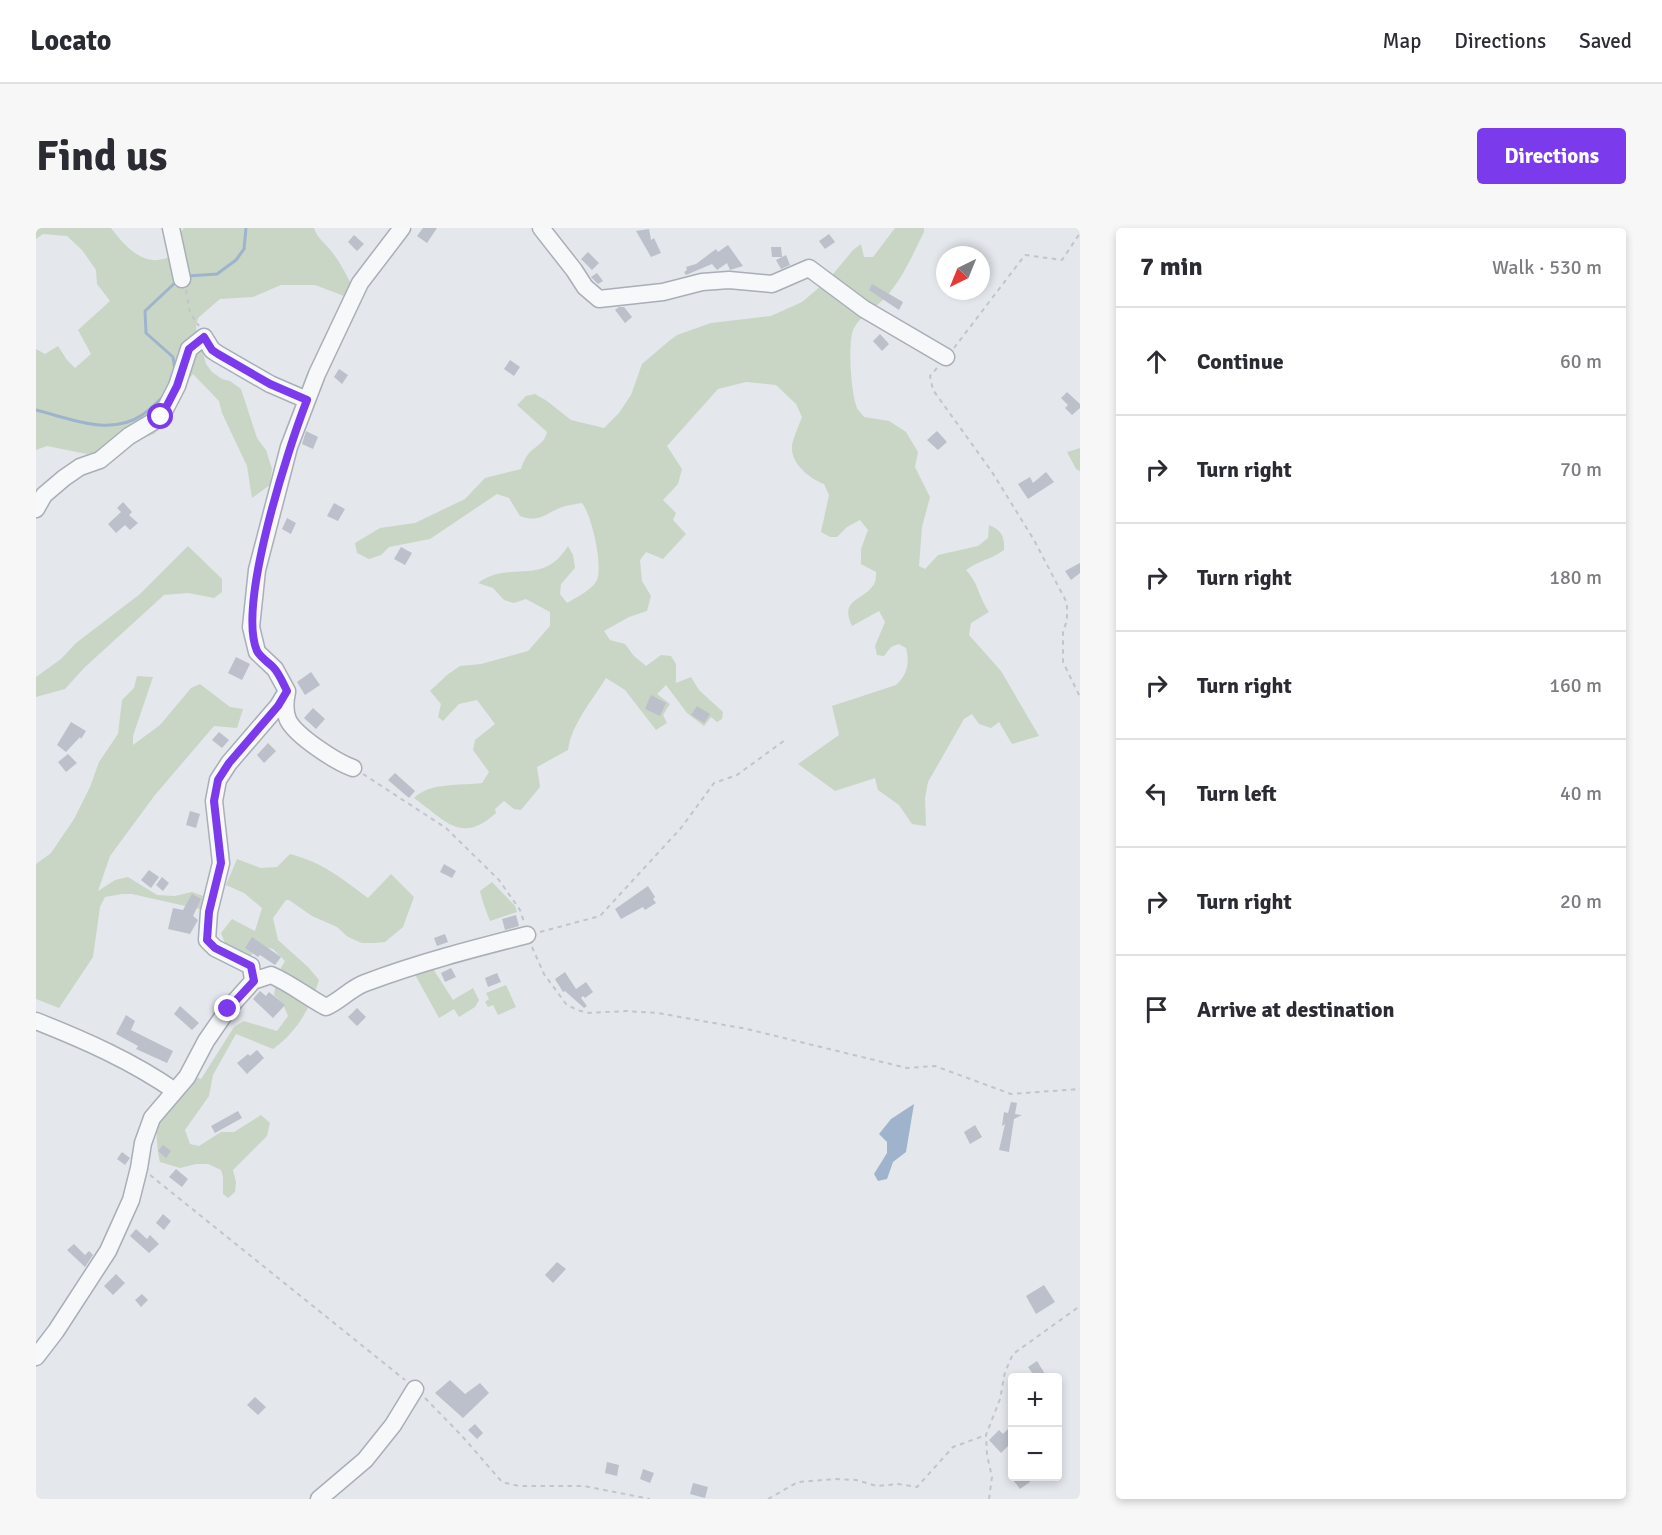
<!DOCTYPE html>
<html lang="en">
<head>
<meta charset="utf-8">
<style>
  body { margin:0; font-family:Signika,sans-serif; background:#f7f7f7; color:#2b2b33 }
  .controls { position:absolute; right:18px; bottom:18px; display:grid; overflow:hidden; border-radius:6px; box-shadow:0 3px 9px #0003 }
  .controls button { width:54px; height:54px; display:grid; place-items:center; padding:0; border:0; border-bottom:2px solid #e1e1e2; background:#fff; color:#2b2b33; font:30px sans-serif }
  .compass { position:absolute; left:900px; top:18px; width:54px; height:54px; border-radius:50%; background:#fff; box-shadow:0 3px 9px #0003; rotate:223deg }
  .stop { position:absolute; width:18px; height:18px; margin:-14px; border:4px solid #7c3aed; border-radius:50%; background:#fff }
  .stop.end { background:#7c3aed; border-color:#fff; box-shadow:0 2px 6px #0008 }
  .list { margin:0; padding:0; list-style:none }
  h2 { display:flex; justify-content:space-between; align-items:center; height:78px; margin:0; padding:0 24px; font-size:26px }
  h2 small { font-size:20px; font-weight:400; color:#7c7c81 }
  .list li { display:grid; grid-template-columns:39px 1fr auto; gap:18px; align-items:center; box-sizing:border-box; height:108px; padding:0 24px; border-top:2px solid #e1e1e2 }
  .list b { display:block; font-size:22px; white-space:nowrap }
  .list em { font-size:20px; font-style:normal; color:#7c7c81 }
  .icon { flex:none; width:33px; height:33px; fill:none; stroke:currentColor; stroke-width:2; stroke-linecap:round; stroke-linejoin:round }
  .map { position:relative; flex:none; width:1044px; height:1271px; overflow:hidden; border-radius:6px }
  header { display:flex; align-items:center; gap:36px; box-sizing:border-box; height:84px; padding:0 30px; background:#fff; border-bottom:2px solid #e1e1e2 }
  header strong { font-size:28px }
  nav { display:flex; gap:33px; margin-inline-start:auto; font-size:21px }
  .intro { display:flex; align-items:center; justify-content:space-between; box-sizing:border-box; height:144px; padding:0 36px }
  h1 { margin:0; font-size:42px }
  .button { padding:15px 27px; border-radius:6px; background:#7c3aed; color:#fff; font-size:21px; font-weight:700 }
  main { display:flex; gap:36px; padding:0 36px }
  aside { flex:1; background:#fff; border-radius:6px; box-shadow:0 3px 9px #0003 }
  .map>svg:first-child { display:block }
  .green { fill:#c9d6c5 }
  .water { fill:#9fb4cc }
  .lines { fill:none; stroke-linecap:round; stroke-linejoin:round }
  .stream { stroke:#9fb4cc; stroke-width:3 }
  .building { fill:#bbc0ca }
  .minor-casing { stroke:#a9aeb7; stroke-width:19 }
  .path { stroke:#c2c5cb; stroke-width:2; stroke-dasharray:4.5 4.5; stroke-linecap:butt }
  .minor { stroke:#f7f8fa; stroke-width:16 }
  .route { stroke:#7c3aed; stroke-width:8 }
</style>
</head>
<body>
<header>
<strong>Locato</strong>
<nav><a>Map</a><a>Directions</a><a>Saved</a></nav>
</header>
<div class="intro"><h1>Find us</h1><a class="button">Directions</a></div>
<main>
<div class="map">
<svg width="1044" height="1271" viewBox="0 0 1044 1271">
  <rect width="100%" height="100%" fill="#e4e7ec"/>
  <path class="green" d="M2 0H75C92 22 111 43 139 26L144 5 148 0H278C281 10 289 15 296 24 304 34 310 46 316 58L308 68 279 57H245L217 69 184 71 162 90 160 100 170 136 176 144 186 151 194 153 205 161 221 210 230 222 236 241 234 257 216 270 211 238 186 185 183 173 157 146 150 154 136 188 118 206 84 218 51 226 11 218 0 222V121L9 126 22 118 31 132 39 140 55 126 42 102 74 73 61 56 60 42 46 22 31 8 7 6 0 11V2Z
    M859 0H888V4C876 28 866 52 848 71 838 81 825 87 818 100 811 113 815 169 822 182 824 184 826 186 828 189L853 193 870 204 882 224 879 239 894 269 886 299 883 338 889 341 902 327 942 318 952 310 953 297C965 302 969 308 968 322 956 331 942 333 930 342 942 354 943 370 953 384L935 395 933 407 965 443 1003 508 976 516 963 494 955 500 943 496 936 486 928 491 892 554 889 570 890 598 876 596 863 577 842 562 839 550 799 563 762 536 803 507 796 478 860 457C871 447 874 435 870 420L863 416 855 419 848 428 841 427 839 418 849 394 843 383 816 398C802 369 831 373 839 354 840 351 840 347 840 344L825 336V321L832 302 824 292 811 299 801 309H794L785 304 793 267 788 256C773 250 754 235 756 217 758 208 763 197 766 189L760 176 740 157 710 154 682 161 631 218 646 241 642 256 627 272 640 285 637 292 650 306 627 331 610 324 604 332 606 353 615 368 611 383 593 389 568 403 574 412 589 416 598 428 610 438 625 427 635 428 640 436V455L655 449 663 462 687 484 686 491 681 494 675 489 668 498 651 485 630 457 621 466 634 476 627 487 631 495 620 502 589 462 570 450C556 473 536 495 532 522L501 539 504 559 485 582 478 581 468 573 459 581 460 585C425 617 409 592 378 570 394 554 423 558 446 555L453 544 437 522 439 512 459 496 441 472 423 476 407 493 402 489 405 476 394 463 411 447 424 438 445 436 492 423 514 398V384L490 371 478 375 468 372 457 360 442 355C475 331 506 360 532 318L537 327 539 340 525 356 524 366 531 375C541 369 556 362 561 352 567 337 556 288 546 275 540 276 532 277 526 279 508 286 504 295 484 288L473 270 461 266 394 311 353 319 345 327 333 331 321 325 319 315 344 300 379 295 429 271 449 250 485 241C487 234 490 228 495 223 503 216 508 215 511 204L481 177 490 168 499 166 511 173 535 192 568 200 583 185 595 167 606 136 633 113 641 107 675 95 735 88 766 74 793 51 817 22 825 16 828 29H837Z
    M1044 220V243L1040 241 1031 224Z
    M152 318 186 351V364L178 370 152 365 128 367 48 440 29 461 0 469V449L25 431 40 415 104 366Z
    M101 448 117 449 97 508V517L124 497 155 460 164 456 194 479 207 481 201 500 178 498 119 567 74 628 62 663 79 652 92 649 121 667 139 668 156 664 173 670 176 684 96 666H86L69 669 64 679 57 729 23 780 0 771V636L15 625 38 591 54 559 63 534 82 506 86 472 98 460Z
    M254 626C288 635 305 650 332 670L355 646 378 669 367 699 349 714 337 715H326L312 709 301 699 276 688 253 672H250L237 690 242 712 272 739 283 752C275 779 261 804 237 821L200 806 177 847 173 868 149 902 154 916 163 918 185 904H198L225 887 234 895 231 908 197 942 200 954 199 964 192 970 187 966V949L185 942 172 936H160L144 940 124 934C120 919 118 879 126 865 130 857 138 851 145 844L165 851 198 799 208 793 241 803 252 788 247 776 238 767 241 747 249 733 237 721 224 718 211 732 190 718 185 705 196 691 219 703 226 680 208 665 190 657 201 631 225 640 241 639Z
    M456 654 479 678 481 684 454 693C450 683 446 673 444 663Z
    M394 736 417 772 437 760 443 772 439 779 423 789 418 781 403 790 377 743Z
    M470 757 480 779 462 787 457 777 452 779 449 774 453 771 450 765Z"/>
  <path class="water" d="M878 876 870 924 857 934 851 951 842 953 838 946 851 925V914L843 906 855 891Z"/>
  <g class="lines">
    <path class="stream" d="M152 48 181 46 200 32 208 21 210 0
      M139 143 137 129 110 105 109 83 141 53
      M0 182C33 190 74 209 106 187 114 182 121 174 128 168"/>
  </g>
  <path class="building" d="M387 0H401L391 15 381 8Z
    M613 1 615 12 618 10 625 25 615 29 600 3Z
    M793 6 799 14 789 21 783 13Z
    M318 7 328 16 321 23 312 14Z
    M692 17 707 38 694 42 691 35 681 42 676 36 650 47 648 44 651 42 650 39 660 36 680 21 682 24Z
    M735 19H745L746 29H736Z
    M552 24 563 35 556 42 545 31Z
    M750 27 754 37 745 41 740 32Z
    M561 45 567 53 562 56 555 49Z
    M836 56 867 74 863 82 833 62Z
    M583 79H588L596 89 589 95 579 82Z
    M844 106 853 116 846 123 837 113Z
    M474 132 484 139 478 148 468 141Z
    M303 141 312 147 306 156 298 149Z
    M1031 164 1044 176V180L1036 187 1029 180 1032 177 1025 170Z
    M270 203 282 209 277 221 266 216Z
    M901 203 911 214 902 222 891 212Z
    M1010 244 1018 254 992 271 982 256 994 249 997 255Z
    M87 274 96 284 93 287 102 295 94 302 89 297 80 305 72 296 85 284 81 280Z
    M298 275 309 281 302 293 291 288Z
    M251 290 260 295 255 306 246 301Z
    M365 319 376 325 369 337 358 331Z
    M1044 335V345L1035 352 1029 343Z
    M200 429 214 436 206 452 192 445Z
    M275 444 284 457 269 467 261 454Z
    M615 467 630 475 624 488 609 481Z
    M661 478 674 486 668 495 655 487Z
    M277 480 289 491 280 501 268 490Z
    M35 494 50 503 45 511 44 509 30 524 21 517Z
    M183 504 193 512 186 520 176 512Z
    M232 515 240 523 228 535 221 527Z
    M32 526 41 535 30 544 22 534Z
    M359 545 379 563 373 570 352 552Z
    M154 583 164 586 160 600 150 597Z
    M408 636 420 643 416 650 404 644Z
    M113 642 123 649 115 660 105 652Z
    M126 649 133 655 127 663 120 657Z
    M612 658 619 669 617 671 620 675 609 682 607 679 585 691 579 681Z
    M156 666 165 671 157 688 162 692 154 706 132 701 137 680 147 682Z
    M480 687 483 698 469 702 466 691Z
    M409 706 412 714 401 718 398 710Z
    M216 709 245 729 239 737 224 727 222 729 209 720Z
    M415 740 420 749 409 754 405 745Z
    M529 744 540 761 550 754 557 764 549 770 547 768 545 770 551 778 548 780 529 763 527 764 519 751Z
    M461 745 465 754 452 759 449 750Z
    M224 763 230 768 233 764 249 777 237 790 217 771Z
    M144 778 163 795 156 802 138 786Z
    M321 780 330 789 321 798 312 789Z
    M90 787 99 793 95 802 137 823 131 835 100 821 102 818 80 806Z
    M221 822 228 830 211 846 201 835 212 826 214 828Z
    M975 874 981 875 979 886 986 887 978 891 973 924 963 922 969 896 966 898 968 884 972 885Z
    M202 883 206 890 179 905 175 898Z
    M939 897 946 909 934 916 928 904Z
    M127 917 135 923 130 930 122 923Z
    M86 924 94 930 89 937 81 931Z
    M140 941 152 951 146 959 133 949Z
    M127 986 135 993 128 1002 120 995Z
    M100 1001 111 1011 114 1007 123 1016 113 1025 94 1008Z
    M38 1016 49 1027 53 1023 57 1027 49 1039 31 1022Z
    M521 1034 530 1041 517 1055 509 1047Z
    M80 1046 89 1055 77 1067 68 1058Z
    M1008 1057 1019 1074 1000 1086 990 1068Z
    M106 1066 112 1072 105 1079 99 1072Z
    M1001 1133 1009 1146 1004 1149H999L992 1139Z
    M414 1152 429 1166 444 1155 453 1165 427 1190 399 1165Z
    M219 1169 230 1179 222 1187 211 1177Z
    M439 1196 447 1205 441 1211 432 1202Z
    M976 1197V1214L965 1225 953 1212 963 1202 967 1206Z
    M571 1234 583 1237 581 1248 569 1245Z
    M607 1241 618 1245 614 1255 604 1251Z
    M974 1248H990L994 1254 984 1261Z
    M657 1255 672 1259 669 1270 654 1266Z"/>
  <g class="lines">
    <defs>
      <path id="minor" d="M135 0 146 51
        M505 0 538 42 549 59 563 71 627 64 666 54 693 52 736 56 773 40 828 81 910 129
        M0 281 8 267 28 250 44 239 64 232 93 208 125 189 141 158 153 121 168 109 176 122 182 126 234 156 271 172
        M251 464C249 473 248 482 252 492 260 508 300 534 317 540
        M217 753 215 738 179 720 171 712 173 684 185 635 178 573 182 552 193 535 242 478 251 463 239 441 221 424 215 399 221 342 253 219 281 146 324 55 366 0
        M0 793C48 812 96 833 139 863
        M0 1129 20 1103 72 1023 95 972 103 940 107 915 116 890 151 849 170 813 192 781 217 753 235 747C254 755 271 769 290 779 304 773 315 760 329 755 382 735 436 721 491 707
        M283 1271 329 1232 357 1197 379 1161"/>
    </defs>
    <use href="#minor" class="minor-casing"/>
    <path class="path" d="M150 62 154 85 163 98
      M918 120 989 27 1026 32 1044 5
      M901 140 894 148 897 162 956 244 998 312 1031 375V392L1027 404V434L1044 469
      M327 546 410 600 463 652 484 682 488 694
      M504 704 564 688 645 600 678 555 701 547 749 512
      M496 719 508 746 530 776 541 782 553 785 590 783 622 785 711 801 871 840 899 838 975 866 1044 861
      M114 947 369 1152
      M389 1170 426 1208 466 1254 483 1258H548L614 1271
      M732 1271 762 1254 800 1251 820 1252 841 1258 862 1256 881 1259 917 1219 950 1207
      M953 1271 956 1249 951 1227 950 1207 964 1171 969 1144 977 1126 1044 1078"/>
    <use href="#minor" class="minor"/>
  </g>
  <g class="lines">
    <path class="route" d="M125 189 141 158 153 121 168 109 176 122 182 126 234 156 271 172C252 221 201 377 221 423 224 429 232 434 237 439 243 445 247 455 251 463L242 478 193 535 182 552 178 573 185 635 173 684 171 712 179 720 215 738 218 753 192 781"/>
  </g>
</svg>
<div class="controls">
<button>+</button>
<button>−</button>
</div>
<svg class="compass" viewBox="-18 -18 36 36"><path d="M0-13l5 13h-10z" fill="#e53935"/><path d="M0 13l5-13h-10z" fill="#7c7c81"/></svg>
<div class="stop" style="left:125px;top:189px"></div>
<div class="stop end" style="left:192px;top:781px"></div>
</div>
<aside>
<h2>7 min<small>Walk · 530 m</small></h2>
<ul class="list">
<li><svg class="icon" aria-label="ahead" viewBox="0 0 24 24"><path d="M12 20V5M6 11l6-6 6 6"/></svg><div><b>Continue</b></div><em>60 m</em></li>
<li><svg class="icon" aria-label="right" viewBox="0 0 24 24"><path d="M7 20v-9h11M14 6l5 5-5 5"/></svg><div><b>Turn right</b></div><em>70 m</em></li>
<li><svg class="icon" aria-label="right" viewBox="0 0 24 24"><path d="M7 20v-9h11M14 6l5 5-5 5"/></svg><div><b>Turn right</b></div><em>180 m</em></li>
<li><svg class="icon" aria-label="right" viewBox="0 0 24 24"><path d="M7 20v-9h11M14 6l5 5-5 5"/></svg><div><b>Turn right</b></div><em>160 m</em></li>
<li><svg class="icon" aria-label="left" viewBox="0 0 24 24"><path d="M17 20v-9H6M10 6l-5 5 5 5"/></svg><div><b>Turn left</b></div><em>40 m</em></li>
<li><svg class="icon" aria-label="right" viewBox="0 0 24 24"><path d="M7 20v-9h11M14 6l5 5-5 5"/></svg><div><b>Turn right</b></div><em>20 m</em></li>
<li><svg class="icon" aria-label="arrive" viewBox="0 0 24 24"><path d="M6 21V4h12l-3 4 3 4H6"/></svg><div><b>Arrive at destination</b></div></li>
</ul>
</aside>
</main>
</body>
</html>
